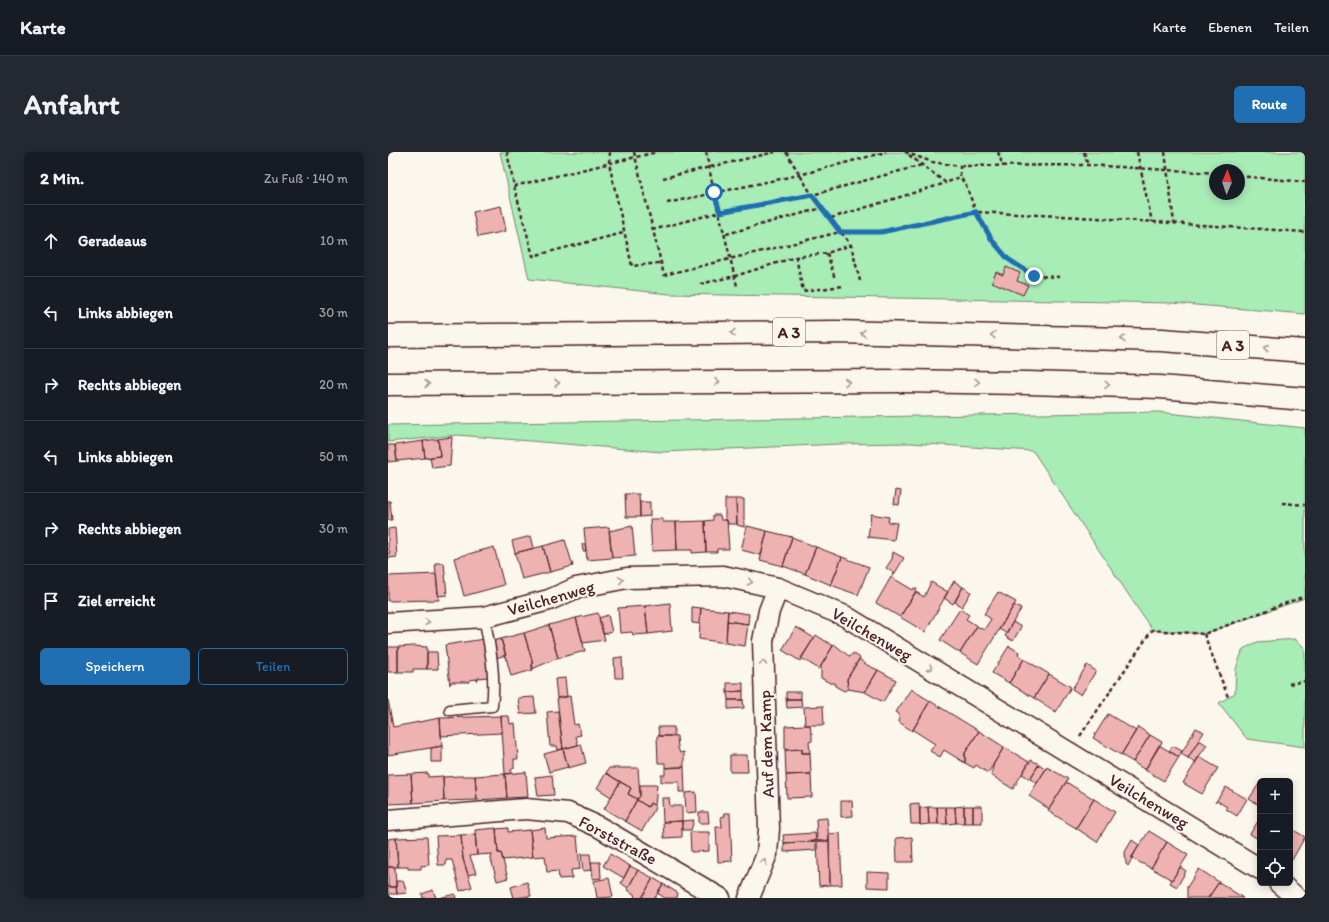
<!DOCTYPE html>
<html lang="de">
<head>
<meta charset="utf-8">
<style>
  body { margin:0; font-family:Itim,sans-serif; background:#242831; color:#f1f3f6 }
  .controls { position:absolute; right:12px; bottom:12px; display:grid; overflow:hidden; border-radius:6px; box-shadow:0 2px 10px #0003 }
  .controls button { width:36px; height:36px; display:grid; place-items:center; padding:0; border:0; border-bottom:1px solid #363941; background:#171b24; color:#f1f3f6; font:20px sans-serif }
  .compass { position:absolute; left:821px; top:12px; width:36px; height:36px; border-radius:50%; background:#171b24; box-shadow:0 2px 10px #0003; rotate:2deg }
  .stop { position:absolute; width:12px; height:12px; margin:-9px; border:3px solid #1f6fb2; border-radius:50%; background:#fff }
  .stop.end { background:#1f6fb2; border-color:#fff; box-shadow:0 1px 4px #0008 }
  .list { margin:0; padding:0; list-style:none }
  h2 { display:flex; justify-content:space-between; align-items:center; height:52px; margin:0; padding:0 16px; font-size:17px }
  h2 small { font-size:13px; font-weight:400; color:#9ea1a6 }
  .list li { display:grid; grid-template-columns:26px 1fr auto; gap:12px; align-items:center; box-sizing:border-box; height:72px; padding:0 16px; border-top:1px solid #363941 }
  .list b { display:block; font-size:15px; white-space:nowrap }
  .list em { font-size:13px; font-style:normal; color:#9ea1a6 }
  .actions { display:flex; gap:8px; padding:12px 16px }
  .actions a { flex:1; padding:9px 0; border:1px solid #1f6fb2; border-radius:6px; text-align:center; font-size:14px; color:#1f6fb2 }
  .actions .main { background:#1f6fb2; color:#fff }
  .icon { flex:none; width:22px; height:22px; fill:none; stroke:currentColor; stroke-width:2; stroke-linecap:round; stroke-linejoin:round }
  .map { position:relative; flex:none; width:917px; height:746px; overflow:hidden; border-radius:6px }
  header { display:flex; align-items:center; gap:24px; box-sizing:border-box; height:56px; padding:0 20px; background:#171b24; border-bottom:1px solid #363941 }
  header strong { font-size:19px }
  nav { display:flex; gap:22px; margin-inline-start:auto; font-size:14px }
  .intro { display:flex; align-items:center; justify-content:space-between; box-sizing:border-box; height:96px; padding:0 24px }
  h1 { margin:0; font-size:28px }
  .button { padding:10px 18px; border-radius:6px; background:#1f6fb2; color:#fff; font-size:14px; font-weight:700 }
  main { display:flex; gap:24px; padding:0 24px }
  aside { flex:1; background:#171b24; border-radius:6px; box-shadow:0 2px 10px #0003 }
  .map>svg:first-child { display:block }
  .green { fill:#a8ecb6; stroke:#798670; fill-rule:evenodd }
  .building { fill:#eeb2b1; stroke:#4a1f2b }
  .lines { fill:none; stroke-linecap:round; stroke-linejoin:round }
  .service-casing { stroke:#4a1f2b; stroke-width:13 }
  .minor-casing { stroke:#4a1f2b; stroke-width:23 }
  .motorway-casing { stroke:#4a1f2b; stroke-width:25 }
  .path { stroke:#4a1f2b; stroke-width:2.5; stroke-dasharray:4 3; stroke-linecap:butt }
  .service { stroke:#fbf7ec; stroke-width:10 }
  .minor { stroke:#fbf7ec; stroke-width:20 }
  .motorway { stroke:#fbf7ec; stroke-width:22 }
  .oneway { stroke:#ab9695 }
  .route { stroke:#1f6fb2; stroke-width:5 }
  .labels { text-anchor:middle; stroke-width:4; stroke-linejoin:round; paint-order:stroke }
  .shield { fill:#fbf7ec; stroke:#7f6065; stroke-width:1 }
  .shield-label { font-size:16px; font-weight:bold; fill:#4a1f2b }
  .street-label { font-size:17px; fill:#4a1f2b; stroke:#fbf7ec }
</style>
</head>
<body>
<header>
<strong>Karte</strong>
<nav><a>Karte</a><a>Ebenen</a><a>Teilen</a></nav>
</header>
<div class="intro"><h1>Anfahrt</h1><a class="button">Route</a></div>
<main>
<aside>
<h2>2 Min.<small>Zu Fuß · 140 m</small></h2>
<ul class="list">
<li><svg class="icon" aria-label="ahead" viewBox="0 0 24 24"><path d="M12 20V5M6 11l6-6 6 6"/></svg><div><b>Geradeaus</b></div><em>10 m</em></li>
<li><svg class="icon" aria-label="left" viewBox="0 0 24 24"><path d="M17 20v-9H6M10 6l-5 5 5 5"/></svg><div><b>Links abbiegen</b></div><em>30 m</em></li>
<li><svg class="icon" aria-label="right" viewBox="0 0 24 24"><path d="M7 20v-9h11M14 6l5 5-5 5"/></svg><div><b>Rechts abbiegen</b></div><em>20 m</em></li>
<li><svg class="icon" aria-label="left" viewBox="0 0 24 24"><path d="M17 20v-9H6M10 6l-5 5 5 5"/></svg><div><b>Links abbiegen</b></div><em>50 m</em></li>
<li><svg class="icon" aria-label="right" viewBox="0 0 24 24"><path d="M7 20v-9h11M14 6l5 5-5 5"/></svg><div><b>Rechts abbiegen</b></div><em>30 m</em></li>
<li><svg class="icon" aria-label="arrive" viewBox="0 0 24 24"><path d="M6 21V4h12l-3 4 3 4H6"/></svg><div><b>Ziel erreicht</b></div></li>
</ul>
<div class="actions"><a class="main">Speichern</a><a>Teilen</a></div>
</aside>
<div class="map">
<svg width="917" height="746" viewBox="0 0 917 746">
  <rect width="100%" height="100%" fill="#fbf7ec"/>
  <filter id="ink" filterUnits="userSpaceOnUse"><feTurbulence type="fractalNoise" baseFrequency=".025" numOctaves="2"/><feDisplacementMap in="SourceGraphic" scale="8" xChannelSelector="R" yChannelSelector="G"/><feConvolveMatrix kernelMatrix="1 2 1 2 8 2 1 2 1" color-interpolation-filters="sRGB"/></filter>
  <g filter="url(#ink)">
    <path class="green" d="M112 0H917V162L784 151 281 142 141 127ZM827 18H851V42H827Z
      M771 260 917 276V446L816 482 764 478 645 299 523 291 451 292 274 300 69 283 0 290V273Z
      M907 487 917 496V595L859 587 831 551 847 541 848 517 855 497 869 490Z"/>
    <path class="building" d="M113 54 118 79 90 85 85 60Z
      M618 115 632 121 629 129 640 133 635 143 604 130 608 120 615 123Z
      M64 285 62 314 44 316 42 305 52 304 50 287Z
      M50 287 52 304 37 306 35 289Z
      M35 289 37 306 9 309 7 293Z
      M0 293H7L9 309 0 310Z
      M508 338 513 339 511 353 506 352Z
      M237 342H251L252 365H238Z
      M337 347H348L349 372H340L339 368H337Z
      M348 347H356V375L349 373Z
      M0 349H2L4 368H0Z
      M252 350H262V364L252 365Z
      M483 362 501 365 500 370 509 371 506 388 480 385Z
      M325 363H332L333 368H339L341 397H329V400H318L317 369 325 368Z
      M262 367H275V370H288L289 398 264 399Z
      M317 369 318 400 304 401V398H289L288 370Z
      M244 374 247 404 224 406 221 379Z
      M359 374 379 379 373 403 353 398Z
      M221 375 224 406 199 408 196 377Z
      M7 376 9 405 0 406V401H2L0 396V377Z
      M379 379 404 385 395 414 372 408Z
      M143 384 146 396 127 401 124 389Z
      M404 385 428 395 417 422 395 414Z
      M177 388 185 414 162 420 155 394Z
      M194 392H197L198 399H195Z
      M155 394 162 420 134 427 127 401Z
      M106 395 116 433 76 444 66 406Z
      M428 395 454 405 443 433 417 422Z
      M505 400 516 406 504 426 506 421 498 416 504 407Z
      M454 405 481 415 470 443 443 433Z
      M47 411H56L59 443 50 444Z
      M48 422 51 448 0 449V424Z
      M503 425 525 438 526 436 529 437 512 465 488 451Z
      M566 429 575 435 565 452 556 446Z
      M543 430 560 440 537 480 512 465 528 440 536 445Z
      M575 435 583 440 574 455 567 450Z
      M610 440 628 450 590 512 572 501 589 474 596 478 603 467 596 462Z
      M282 451 284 479 260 482 257 454Z
      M626 453 633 457 618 481 611 477Z
      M257 454 260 482 245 483 244 480 232 481 230 456Z
      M304 455 313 456 311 470 313 472 304 471Z
      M313 456 340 459 338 491 311 487Z
      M572 457 581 463 578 467 589 474 572 501 552 488Z
      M340 459 361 462 360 472 339 469Z
      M210 461 217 488 195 491 188 466Z
      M220 463 224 480 215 482 211 466Z
      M188 466 197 499 170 506 161 473Z
      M339 469 360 472 357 494 338 491Z
      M625 470 633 475 625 489 617 484Z
      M161 473 170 506 144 517V508L136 481Z
      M408 475 426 486 412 509 394 498Z
      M136 481 144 508 145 518 123 524 113 487Z
      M428 483 445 494 431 517 413 506Z
      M96 487 102 527 100 525 90 526 89 529V527L81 528V530H63L62 533 57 493Z
      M113 487 118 503 108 506 105 489Z
      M446 492 462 505 465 501 472 506 459 527 460 537 456 539 447 534V531H442L433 526V514Z
      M26 494 39 495V517H25V520H10V495Z
      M621 494 631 500 630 503 636 507 621 531 604 521Z
      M0 495H10V520H0Z
      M39 500H49L50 517H39Z
      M234 505 235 526H227L226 506Z
      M471 507 479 513 490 518 477 540 460 537 459 527Z
      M636 507 661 522 646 546 621 531Z
      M699 513 708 519 693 543 684 537Z
      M490 518 508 528 495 550 477 540Z
      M661 522 683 535 668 560 646 546Z
      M177 526 179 545 169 546 167 527Z
      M339 531H355V539L339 540Z
      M523 537 542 549 524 579 511 570V562L508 560Z
      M355 539V548H340L339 540Z
      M398 540H413V547H398Z
      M182 544 186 573 190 572 193 583 188 584 190 593 175 597 169 546Z
      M146 545 148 561 132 562 130 546Z
      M398 547H413L414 555 399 556Z
      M0 548 5 575 52 566 54 594 0 603Z
      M340 548H355L356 556 340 557Z
      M542 549 591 579 577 601V611L556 598 552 605 542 599 547 592 525 578Z
      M435 554 436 573H417L416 555Z
      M170 559 175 597 170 598 169 594H162L159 560Z
      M720 562 748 579 733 603 705 586Z
      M113 564H121L122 572 127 571 130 607H126V616L123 618 124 621 117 622Z
      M113 564 114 581 53 584 52 566Z
      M417 573H422L423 581H424V589L421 590 422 601H414V597L397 598V574Z
      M270 575H286V584H271Z
      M750 575 762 583 745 610 733 603Z
      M808 576 816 580 800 606 793 602Z
      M591 579 616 595 600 621 588 613 586 616 577 611V601Z
      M762 583 774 590 757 618 745 610Z
      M269 584H289L290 596 292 601 296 600V615L277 616V611H270Z
      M811 588 819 593 807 610 800 606Z
      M193 592 198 611 180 616 175 597Z
      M771 593 791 605 776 629 757 618Z
      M54 594V610H43V596Z
      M785 594 794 599 791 605 781 599Z
      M616 595 641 610 625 637 603 623 606 611Z
      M175 597 180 615 161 620 156 602Z
      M414 597V601H422L423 622 398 623 397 598Z
      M342 603H359L360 620H342Z
      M811 605 830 616 814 642 795 631Z
      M643 608 651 612 642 627 634 622Z
      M651 612 658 617 649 631 642 627Z
      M287 615H296L297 640H291V630H273V623H277V616Z
      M659 615 680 627 661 657 641 644Z
      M221 616H250L252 644 249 647 240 642 243 636 218 621Z
      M138 620 140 645 119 646 117 622Z
      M40 621V625L55 624 56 649 25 651 23 622Z
      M218 621 232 630 223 645 209 636Z
      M23 622 25 651 0 652V623Z
      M117 622 119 646 89 648 87 624Z
      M423 622 424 645 399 646 398 623Z
      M164 623 166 643 150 644 147 625Z
      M72 624H87L89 648 56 649 55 625Z
      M232 630 243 636 240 642 249 647 237 669 216 657Z
      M678 630 706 647 688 676 660 659Z
      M871 632 872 647 869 652 861 647Z
      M252 633H269L267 654 262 651 260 655 249 648 252 644Z
      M838 635 859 647 849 664 838 657 839 655 829 649 827 651Z
      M308 640 309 660 298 661 297 641Z
      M274 646H281L282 654H294V669L275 670Z
      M706 647 727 660 709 690 688 676Z
      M249 648 260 655 262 651 267 654 266 658 254 679 237 669Z
      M453 649H464L465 664 453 665Z
      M531 651 532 672H523L522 652Z
      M576 654V671H568L567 655Z
      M576 654H585V671H576Z
      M585 654H594V671H585Z
      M540 655 541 672 532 673V656Z
      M540 655H549L550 672H541Z
      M549 655H558L559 672H550Z
      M558 655H567L568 671 559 672Z
      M311 660H320L321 671H311Z
      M336 661H342L344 709 330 710 328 675H334L333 665 337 664Z
      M439 666 441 689H429L428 667Z
      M872 666V688L862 682Z
      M306 668 303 678H294V669Z
      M294 669V685L276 686 275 670Z
      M108 676 110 701H113L120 726 109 729 103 707 104 702 89 703 87 678Z
      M120 676V680L142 678 145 705 115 708 113 701H110L108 677Z
      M157 676 158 686 189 684 192 717 183 718 184 726 171 727 170 719 159 720 157 704 145 705 142 678Z
      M902 676 917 685 904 708 902 707Z
      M761 679 779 690 763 716 743 706Z
      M302 680H321V699L303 700Z
      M427 681 428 689 396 691 395 683Z
      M452 681 454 733H442L441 682Z
      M87 682 89 703 82 704 88 721 80 723 75 707 73 683Z
      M73 683 75 707 84 735 72 739 64 708H58V713H50L48 684Z
      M39 685 41 713 33 714V717H20V715H10L8 686Z
      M524 685 525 710H509L508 686Z
      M8 686 10 715H0V687Z
      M744 688 751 693 740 714 738 712 737 700Z
      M428 689V698L396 700V691Z
      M429 689H441L442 733 431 734Z
      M779 690 800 703 784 728 763 716Z
      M193 702H202L204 718 195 719Z
      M222 702 242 714 236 726 215 714Z
      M203 710H212L213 726 205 727Z
      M242 714 250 718 240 736 233 731Z
      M0 715H7L8 735H0Z
      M792 715 798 719 789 735 782 731Z
      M811 717 831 730 820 746H799V735Z
      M250 718 265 726 254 746H247L246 742 241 739 240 736Z
      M479 720 501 721V736L479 735Z
      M221 726 225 745 209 746 206 729Z
      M265 726 275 732 267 746H254Z
      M8 729H15L19 741 9 742Z
      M139 730 143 744 126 746 123 735Z
      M831 730 855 746H820Z
      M275 732 290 741 289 746H277L269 741Z
      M0 735H8L9 742H0Z
      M45 738 48 746H35L34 742Z
      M67 742 68 746H51Z"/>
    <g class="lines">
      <defs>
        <path id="service" d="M62 558 104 554C108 523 102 495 96 465"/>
        <path id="minor" d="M0 471 96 465 161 448 188 436 239 426 335 424 390 436 457 464 872 717
          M0 668 138 657 180 661 211 675 332 746
          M891 731 909 746
          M361 746 379 702 381 677 375 489 381 459 390 436"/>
        <path id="motorway" d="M0 184 448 180 774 188 917 199
          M0 232 513 229 640 231 772 235 917 247"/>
      </defs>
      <use href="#service" class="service-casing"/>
      <use href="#minor" class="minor-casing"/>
      <use href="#motorway" class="motorway-casing"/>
      <path class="path" d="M119 0 126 34 145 104 235 81
        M222 0 221 11 244 114 272 111
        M246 0 276 123 452 80H493L588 60 693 65 917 80
        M318 0 326 40 349 134
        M398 0 424 43 463 93 472 129
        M517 0 544 10 572 14V25L578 33 588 60 604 88 620 107 646 124 675 125
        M610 0 615 14
        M696 0 700 13
        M749 0 764 70
        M777 0 786 71
        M521 3 558 31 572 25
        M572 14 700 13 827 21
        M851 24 917 30
        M275 26 387 0
        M126 34 269 0
        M279 51 411 23 498 0
        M443 66 558 31
        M264 78 332 60 424 43 534 13
        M338 82 434 56
        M439 101 447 127
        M408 105 415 139 456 134
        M312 132 347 124 408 105 439 101 463 93
        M894 351 917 353
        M816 482 840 545
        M901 532 917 529
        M692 584 764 478 816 482 917 444"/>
      <use href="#service" class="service"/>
      <use href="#minor" class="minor"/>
      <use href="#motorway" class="motorway"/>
    </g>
    <defs><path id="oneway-chevron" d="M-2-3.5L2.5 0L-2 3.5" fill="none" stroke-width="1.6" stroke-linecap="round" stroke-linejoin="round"/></defs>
    <g class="oneway">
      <use href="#oneway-chevron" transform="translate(345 181) rotate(179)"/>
      <use href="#oneway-chevron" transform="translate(475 181) rotate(-179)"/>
      <use href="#oneway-chevron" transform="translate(605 183) rotate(-179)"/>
      <use href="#oneway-chevron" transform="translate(735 187) rotate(-179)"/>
      <use href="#oneway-chevron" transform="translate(878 196) rotate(-175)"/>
      <use href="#oneway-chevron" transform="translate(329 230)"/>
      <use href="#oneway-chevron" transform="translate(459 230)"/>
      <use href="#oneway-chevron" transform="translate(589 230) rotate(1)"/>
      <use href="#oneway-chevron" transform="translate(169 231)"/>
      <use href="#oneway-chevron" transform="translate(39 232)"/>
      <use href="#oneway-chevron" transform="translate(719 233) rotate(2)"/>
      <use href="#oneway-chevron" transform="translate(233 428) rotate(-10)"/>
      <use href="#oneway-chevron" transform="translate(362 430) rotate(13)"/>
      <use href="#oneway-chevron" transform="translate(39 470) rotate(-2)"/>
      <use href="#oneway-chevron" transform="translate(375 511) rotate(-92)"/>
      <use href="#oneway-chevron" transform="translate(542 516) rotate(32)"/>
      <use href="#oneway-chevron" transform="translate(376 710) rotate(-68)"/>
    </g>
  </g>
  <g class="lines" filter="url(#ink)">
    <path class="route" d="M326 40 332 60 424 43 452 80H493L588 60 604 88 620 107 646 124"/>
  </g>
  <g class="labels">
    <g class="shield">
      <rect x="385" y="166" width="32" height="28" rx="3"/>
      <rect x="829" y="179" width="32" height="28" rx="3"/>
    </g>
    <g class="shield-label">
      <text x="401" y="186">A 3</text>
      <text x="845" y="199">A 3</text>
    </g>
    <g class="street-label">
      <text transform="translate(163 446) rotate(-16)" y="6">Veilchenweg</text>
      <text transform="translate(484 482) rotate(30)" y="6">Veilchenweg</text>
      <text transform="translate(378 592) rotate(-92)" y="6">Auf dem Kamp</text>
      <text transform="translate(761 649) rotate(31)" y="6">Veilchenweg</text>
      <text transform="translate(230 688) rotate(28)" y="6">Forststraße</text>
    </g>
  </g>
</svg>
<div class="controls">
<button>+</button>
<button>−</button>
<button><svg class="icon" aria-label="locate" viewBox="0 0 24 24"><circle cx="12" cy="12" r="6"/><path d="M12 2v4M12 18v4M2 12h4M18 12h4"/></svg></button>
</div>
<svg class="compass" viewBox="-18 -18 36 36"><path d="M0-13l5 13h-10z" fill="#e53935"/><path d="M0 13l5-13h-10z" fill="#9ea1a6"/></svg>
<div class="stop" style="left:326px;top:40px"></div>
<div class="stop end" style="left:646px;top:124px"></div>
</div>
</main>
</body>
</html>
